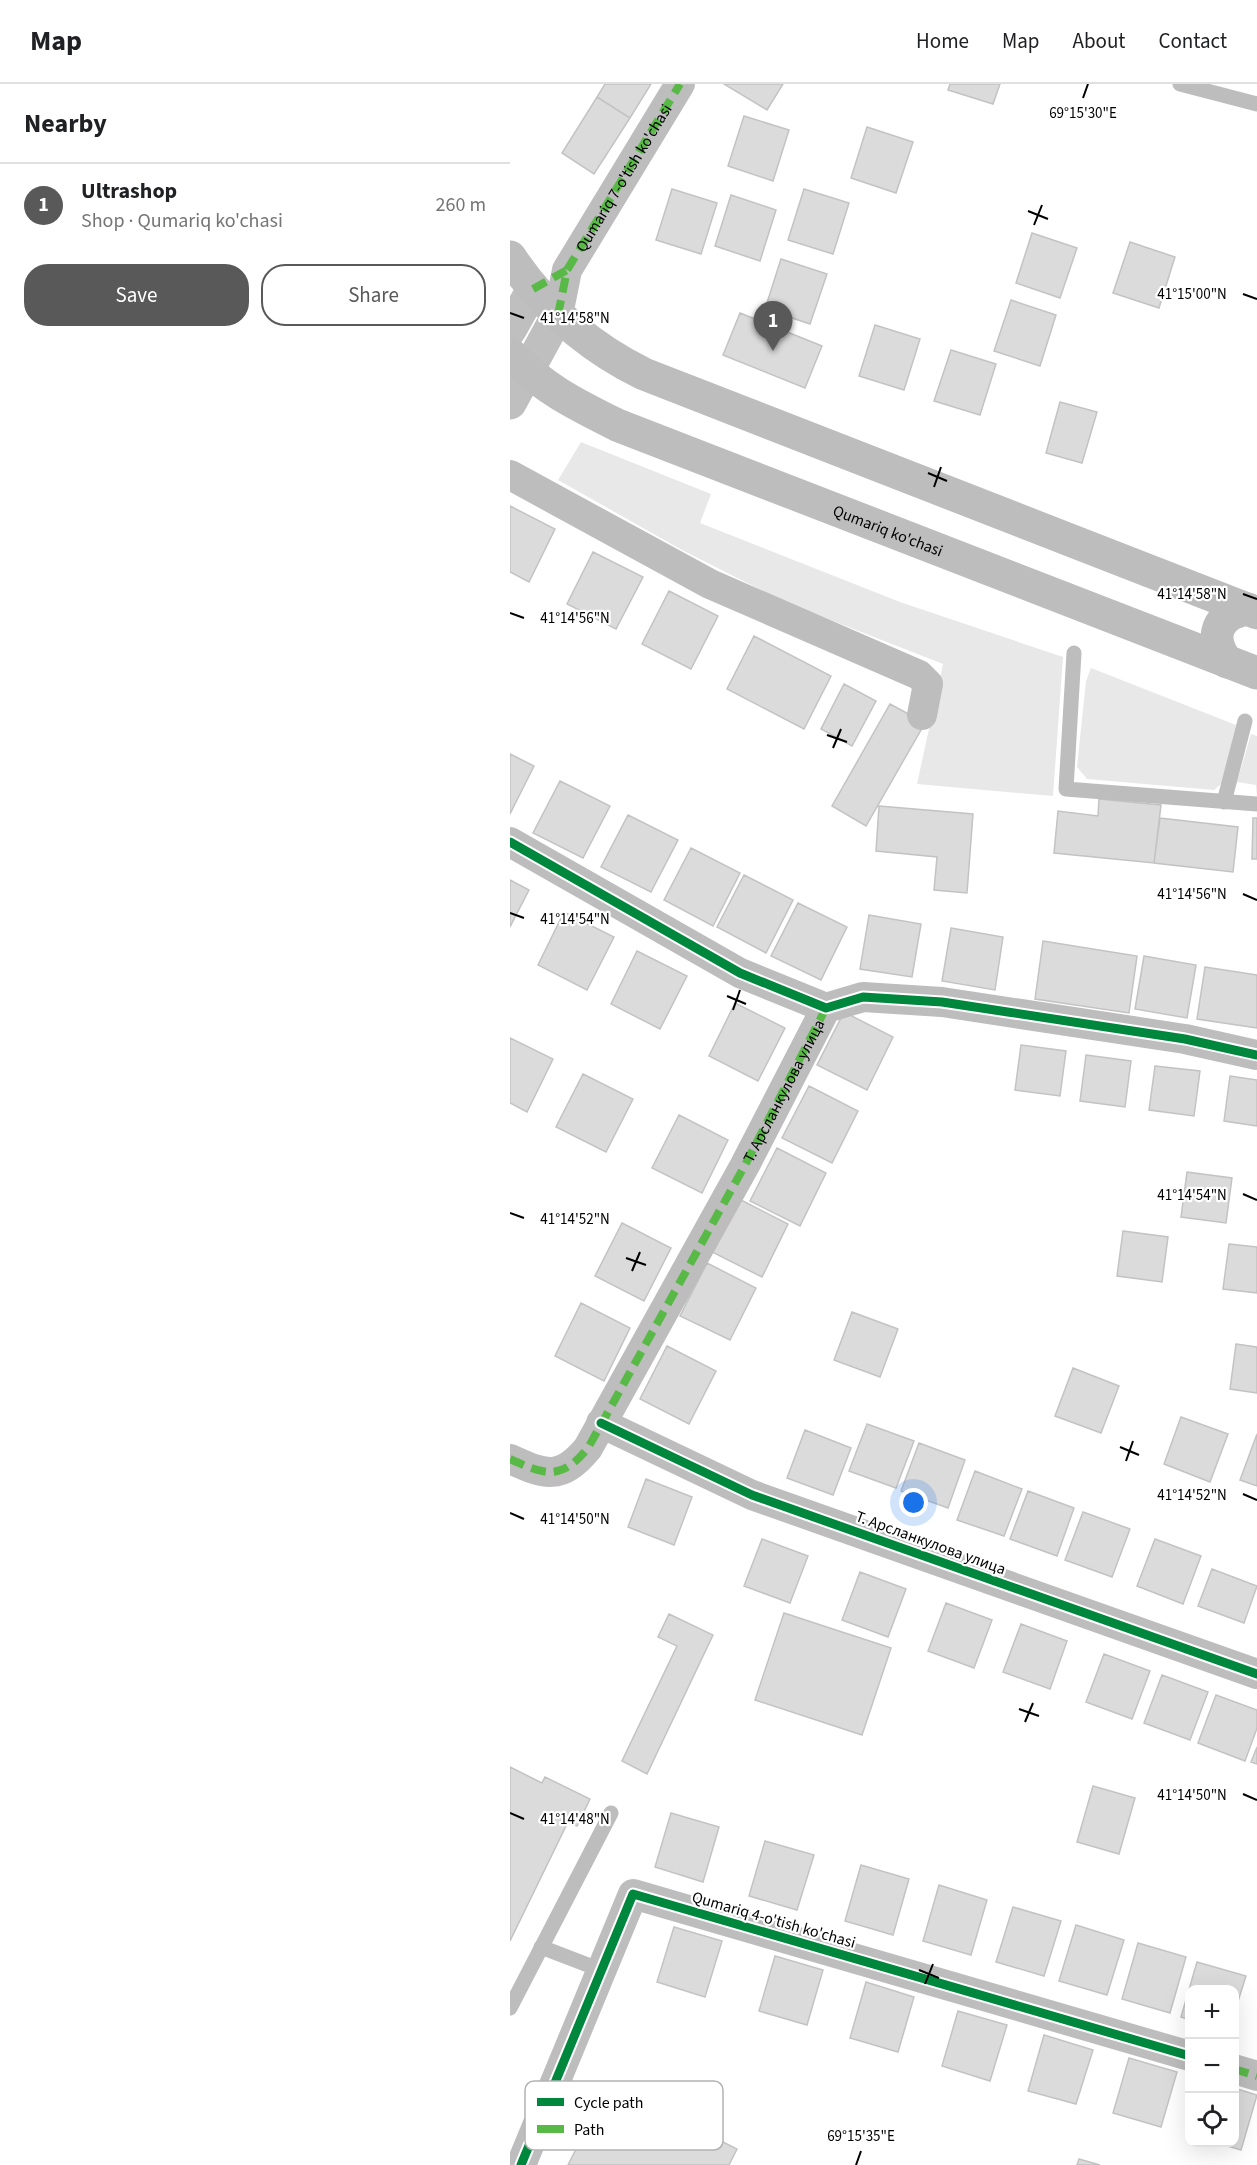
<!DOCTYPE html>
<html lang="en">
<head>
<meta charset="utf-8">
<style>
  body { margin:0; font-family:"Source Sans 3",sans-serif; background:#f6f6f6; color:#202124 }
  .controls { position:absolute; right:18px; bottom:18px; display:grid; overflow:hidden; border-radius:12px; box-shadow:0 6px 24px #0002 }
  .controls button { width:54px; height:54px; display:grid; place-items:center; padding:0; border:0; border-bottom:2px solid #e0e0e0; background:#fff; color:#202124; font:30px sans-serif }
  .you { position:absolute; left:404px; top:1419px; width:21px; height:21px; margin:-15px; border:4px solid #fff; border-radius:50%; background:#1a73e8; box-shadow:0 0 0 9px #1a73e833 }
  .badge { display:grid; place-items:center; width:39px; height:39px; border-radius:50%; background:#595959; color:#fff; font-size:20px; font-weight:700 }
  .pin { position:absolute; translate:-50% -50px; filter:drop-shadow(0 2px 3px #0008) }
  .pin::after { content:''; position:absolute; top:32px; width:21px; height:18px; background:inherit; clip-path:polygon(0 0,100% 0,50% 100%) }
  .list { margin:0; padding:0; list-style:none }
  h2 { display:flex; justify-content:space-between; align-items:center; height:78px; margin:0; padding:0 24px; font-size:26px }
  h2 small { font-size:20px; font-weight:400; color:#757577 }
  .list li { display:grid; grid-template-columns:39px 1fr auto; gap:18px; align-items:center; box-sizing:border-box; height:84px; padding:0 24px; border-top:2px solid #e0e0e0 }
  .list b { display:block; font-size:22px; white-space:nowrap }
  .list p { margin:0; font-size:20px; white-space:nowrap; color:#757577 }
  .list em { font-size:20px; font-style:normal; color:#757577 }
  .actions { display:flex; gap:12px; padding:18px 24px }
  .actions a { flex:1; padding:14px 0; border:2px solid #595959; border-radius:24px; text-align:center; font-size:21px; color:#595959 }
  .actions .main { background:#595959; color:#fff }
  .icon { flex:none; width:33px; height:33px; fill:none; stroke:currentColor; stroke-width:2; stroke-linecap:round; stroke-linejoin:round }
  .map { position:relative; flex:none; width:747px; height:2081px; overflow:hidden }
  header { display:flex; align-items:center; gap:36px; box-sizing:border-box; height:84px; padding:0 30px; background:#fff; border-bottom:2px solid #e0e0e0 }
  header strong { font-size:28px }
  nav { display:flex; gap:33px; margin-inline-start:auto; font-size:21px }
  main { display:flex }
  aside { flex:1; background:#fff }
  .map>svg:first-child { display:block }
  .green { fill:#e8e8e8 }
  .building { fill:#dbdbdb; stroke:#c3c3c3; stroke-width:1.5 }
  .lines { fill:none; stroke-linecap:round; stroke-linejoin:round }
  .lane { stroke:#bdbdbd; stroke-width:15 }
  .street { stroke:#bdbdbd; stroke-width:30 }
  .secondary { stroke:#bfbfbf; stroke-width:33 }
  .primary { stroke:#bdbdbd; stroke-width:33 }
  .quiet { stroke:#58b947; stroke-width:8; stroke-dasharray:15 8; stroke-linecap:butt }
  .cycleway-casing { stroke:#fff; stroke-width:13 }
  .cycleway { stroke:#00873e; stroke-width:9 }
  .ticks { fill:none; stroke:#000; stroke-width:2 }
  .labels { text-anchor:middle; stroke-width:4.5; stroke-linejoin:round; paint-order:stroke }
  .street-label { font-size:16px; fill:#000; stroke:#fff }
  .key { fill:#fff; stroke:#b2b2b2; stroke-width:1.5 }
  .key-label { font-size:16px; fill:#000 }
  .ticks-label { font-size:15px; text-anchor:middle; fill:#000; stroke:#fff; stroke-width:4.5; stroke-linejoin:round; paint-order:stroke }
</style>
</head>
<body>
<header>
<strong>Map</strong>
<nav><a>Home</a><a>Map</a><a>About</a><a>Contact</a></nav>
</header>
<main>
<aside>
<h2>Nearby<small></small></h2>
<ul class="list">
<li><span class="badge">1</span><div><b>Ultrashop</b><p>Shop · Qumariq ko'chasi</p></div><em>260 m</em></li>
</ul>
<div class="actions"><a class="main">Save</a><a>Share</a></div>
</aside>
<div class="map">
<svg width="747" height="2081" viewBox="0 0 747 2081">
  <rect width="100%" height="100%" fill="#fff"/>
  <path class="green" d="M71 358 201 410 190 439 390 518 553 573 543 712 407 700 433 580 277 519 172 466 48 396Z
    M581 584 726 641 712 699 704 706 577 695 567 683 576 597Z
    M741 650 747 652V713L746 701 727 698Z"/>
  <path class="building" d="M95 0H141L120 34 87 13Z
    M214 0H273L257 26Z
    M440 0H490L483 20 438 6Z
    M87 13 120 34 84 90 52 69Z
    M234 32 279 46 263 97 218 82Z
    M357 43 403 58 386 109 341 94Z
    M162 105 207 119 191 170 146 156Z
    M294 105 339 119 323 170 278 156Z
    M221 111 266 126 250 177 205 162Z
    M522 149 567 164 550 214 506 199Z
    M620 158 665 173 649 224 603 209Z
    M271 175 317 190 300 240 255 225Z
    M501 216 546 231 530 282 484 267Z
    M230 229 312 262 295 304 213 271Z
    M365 241 410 255 394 306 349 292Z
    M441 266 486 280 470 331 424 317Z
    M550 318 587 328 572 379 536 369Z
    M0 422 45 445 19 498 0 488Z
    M83 468 133 493 106 545 57 520Z
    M159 507 208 532 181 585 132 560Z
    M244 552 321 592 294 645 217 605Z
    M334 600 366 617 342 662 311 645Z
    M380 620 415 639 356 742 322 722Z
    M0 670 24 682 0 730Z
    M50 697 100 722 73 774 23 749Z
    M589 715 651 721 644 779 544 769 548 727 588 732Z
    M369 722 463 730 457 809 424 806 427 773 366 767Z
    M118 731 168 756 141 808 91 783Z
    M650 734 728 743 723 788 644 779Z
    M743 734H747V775H742Z
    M181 764 230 789 203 842 154 816Z
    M234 791 283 816 256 869 207 843Z
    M0 796 19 806 0 843Z
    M288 819 337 843 311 896 261 872Z
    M54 828 104 853 77 906 28 881Z
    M359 831 411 840 402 893 350 885Z
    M441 844 493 853 485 906 432 897Z
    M533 857 627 872 619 929 525 915Z
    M127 867 177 892 150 945 101 920Z
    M634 872 686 881 677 934 625 925Z
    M695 883 747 891V944L687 935Z
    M225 919 275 944 248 997 199 972Z
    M334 928 383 953 357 1006 307 981Z
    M0 954 43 975 17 1028 0 1019Z
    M511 961 556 967 550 1012 505 1006Z
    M576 971 621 977 615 1023 570 1017Z
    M645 982 690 987 684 1032 639 1026Z
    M73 990 123 1015 96 1068 46 1043Z
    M720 992 747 996V1042L714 1037Z
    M299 1002 348 1027 322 1079 272 1054Z
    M169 1031 218 1056 192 1109 142 1084Z
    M267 1064 316 1089 290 1142 240 1117Z
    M677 1088 722 1094 716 1139 671 1133Z
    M229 1115 278 1140 252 1193 202 1168Z
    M112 1139 161 1164 134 1217 85 1192Z
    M613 1147 658 1153 652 1198 607 1192Z
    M719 1160 747 1163V1209L713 1205Z
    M197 1179 246 1204 220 1256 170 1232Z
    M71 1219 120 1244 94 1297 45 1272Z
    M342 1228 388 1245 370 1293 324 1276Z
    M726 1260 747 1263V1309L720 1305Z
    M157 1262 206 1287 179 1340 130 1315Z
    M563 1284 609 1302 591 1349 545 1332Z
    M671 1333 718 1350 700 1398 654 1380Z
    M357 1340 404 1357 386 1404 339 1387Z
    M295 1346 341 1364 323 1411 277 1394Z
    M747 1350V1402L730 1396Z
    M409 1359 455 1376 438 1424 391 1407Z
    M465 1387 512 1405 494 1452 447 1436Z
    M136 1395 182 1413 164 1461 118 1443Z
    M518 1407 564 1424 547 1472 500 1455Z
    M573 1428 620 1445 602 1493 555 1476Z
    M252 1455 298 1472 280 1519 234 1502Z
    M645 1455 691 1472 673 1520 627 1502Z
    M702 1485 747 1502 734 1539 688 1522Z
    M350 1488 396 1505 378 1553 332 1536Z
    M436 1519 482 1536 464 1584 418 1567Z
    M274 1529 381 1564 352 1651 245 1616Z
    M159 1530 203 1551 137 1690 112 1677 167 1562 148 1553Z
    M511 1540 557 1557 540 1605 493 1588Z
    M594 1570 640 1587 622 1635 576 1618Z
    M652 1591 698 1608 680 1656 634 1639Z
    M706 1611 747 1626V1644L735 1677 688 1659Z
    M747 1663V1680L741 1678Z
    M0 1683 32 1699 35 1693 80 1715 67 1742 58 1738 0 1857Z
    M583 1702 625 1714 609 1770 567 1758Z
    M161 1729 209 1743 193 1798 145 1783Z
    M255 1757 304 1771 287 1826 239 1812Z
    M351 1781 399 1795 383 1851 335 1837Z
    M429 1801 477 1816 461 1871 413 1857Z
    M503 1823 551 1837 534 1892 486 1878Z
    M566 1841 614 1856 597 1911 549 1897Z
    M164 1843 212 1857 195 1913 147 1898Z
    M628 1859 676 1873 660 1929 612 1915Z
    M265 1872 313 1886 297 1941 249 1927Z
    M687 1878 736 1892 724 1930V1906H680V1936L671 1933Z
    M356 1898 404 1913 388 1968 340 1954Z
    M448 1927 497 1941 480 1997 432 1982Z
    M534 1951 583 1966 566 2020 518 2007Z
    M619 1974 667 1988 651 2043 603 2029Z
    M99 2000 227 2065 219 2081H58Z
    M724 2004 747 2011 731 2066 704 2058H724Z
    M569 2075 590 2081H567Z"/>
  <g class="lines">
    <path class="lane" d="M670 0 747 20
      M564 569 556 705 747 720
      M714 718 735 637
      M31 1863 91 1886
      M0 1924 101 1729"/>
    <path class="street" d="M48 231 57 186 170 0
      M0 391 200 500 409 591 418 600 412 631
      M0 758 230 889 316 924 353 913 432 918 675 955 747 971
      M91 1339 242 1411 747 1590
      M0 1375C35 1391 51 1397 78 1364L235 1081 316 924
      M724 1985 747 1992
      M11 2081 123 1810 680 1972"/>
    <path class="secondary" d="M0 246 23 205
      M0 319 48 231"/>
    <g class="primary">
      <path d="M0 173C34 224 79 263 134 290L747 529"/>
      <path id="s1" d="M0 270C34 305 65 320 107 341L747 589"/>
      <path d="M717 578C698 553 707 530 738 525"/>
    </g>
    <g class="quiet">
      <path d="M23 205 57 186"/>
      <path id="s2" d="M48 231 57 186 170 0"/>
      <path id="s3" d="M0 1375C35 1391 51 1397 78 1364L235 1081 316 924"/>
      <path d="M724 1985 747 1992"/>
    </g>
    <defs>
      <path id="cycleway" d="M0 758 230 889 316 924 353 913 432 918 675 955 747 971
        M91 1339 242 1411 747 1590
        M11 2081 123 1810 680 1972"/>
    </defs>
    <use href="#cycleway" class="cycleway-casing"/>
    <use href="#cycleway" class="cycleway"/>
  </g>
  <path class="ticks" d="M573 14 578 0M518 127 538 135M524 141 532 121M733 210 747 215M0 229 14 234M418 389 437 397M424 403 431 383M733 510 747 515M0 529 14 534M317 651 337 658M323 664 331 645M733 810 747 816M0 829 14 834M217 912 236 920M223 926 230 906M733 1110 747 1116M0 1129 14 1134M116 1174 136 1181M122 1187 130 1168M610 1363 629 1371M616 1377 623 1357M733 1410 747 1416M0 1429 14 1435M509 1625 529 1632M515 1638 523 1619M733 1710 747 1716M0 1729 14 1735M409 1886 429 1894M415 1900 423 1880M346 2081 351 2067"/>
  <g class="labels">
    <g class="street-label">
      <text dy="6" stroke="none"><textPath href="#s2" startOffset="154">Qumariq 7-o'tish ko'chasi</textPath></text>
      <text dy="6" stroke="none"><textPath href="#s1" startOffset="420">Qumariq ko'chasi</textPath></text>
      <text dy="6" stroke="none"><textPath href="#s3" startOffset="496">Т. Арсланкулова улица</textPath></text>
      <text transform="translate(421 1458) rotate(20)" y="6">Т. Арсланкулова улица</text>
      <text transform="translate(264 1835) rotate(16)" y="6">Qumariq 4-o'tish ko'chasi</text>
    </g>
  </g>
  <rect x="15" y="1997" width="198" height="69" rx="9" class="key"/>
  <rect x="27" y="2014" width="27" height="8" fill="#00873e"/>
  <rect x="27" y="2041" width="27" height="8" fill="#58b947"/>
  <g class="key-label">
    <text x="64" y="2024">Cycle path</text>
    <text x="64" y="2051">Path</text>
  </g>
  <g class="ticks-label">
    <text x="573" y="34">69°15'30"E</text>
    <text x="682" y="215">41°15'00"N</text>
    <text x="65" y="239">41°14'58"N</text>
    <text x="682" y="515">41°14'58"N</text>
    <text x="65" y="539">41°14'56"N</text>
    <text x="682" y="815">41°14'56"N</text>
    <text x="65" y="840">41°14'54"N</text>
    <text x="682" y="1116">41°14'54"N</text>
    <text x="65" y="1140">41°14'52"N</text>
    <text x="682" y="1416">41°14'52"N</text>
    <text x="65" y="1440">41°14'50"N</text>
    <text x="682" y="1716">41°14'50"N</text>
    <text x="65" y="1740">41°14'48"N</text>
    <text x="351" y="2057">69°15'35"E</text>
  </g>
</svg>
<div class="controls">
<button>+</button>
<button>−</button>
<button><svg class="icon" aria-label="locate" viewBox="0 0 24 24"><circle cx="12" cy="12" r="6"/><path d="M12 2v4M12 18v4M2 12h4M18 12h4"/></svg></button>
</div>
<div class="you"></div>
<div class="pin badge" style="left:263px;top:267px">1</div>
</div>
</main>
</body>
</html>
